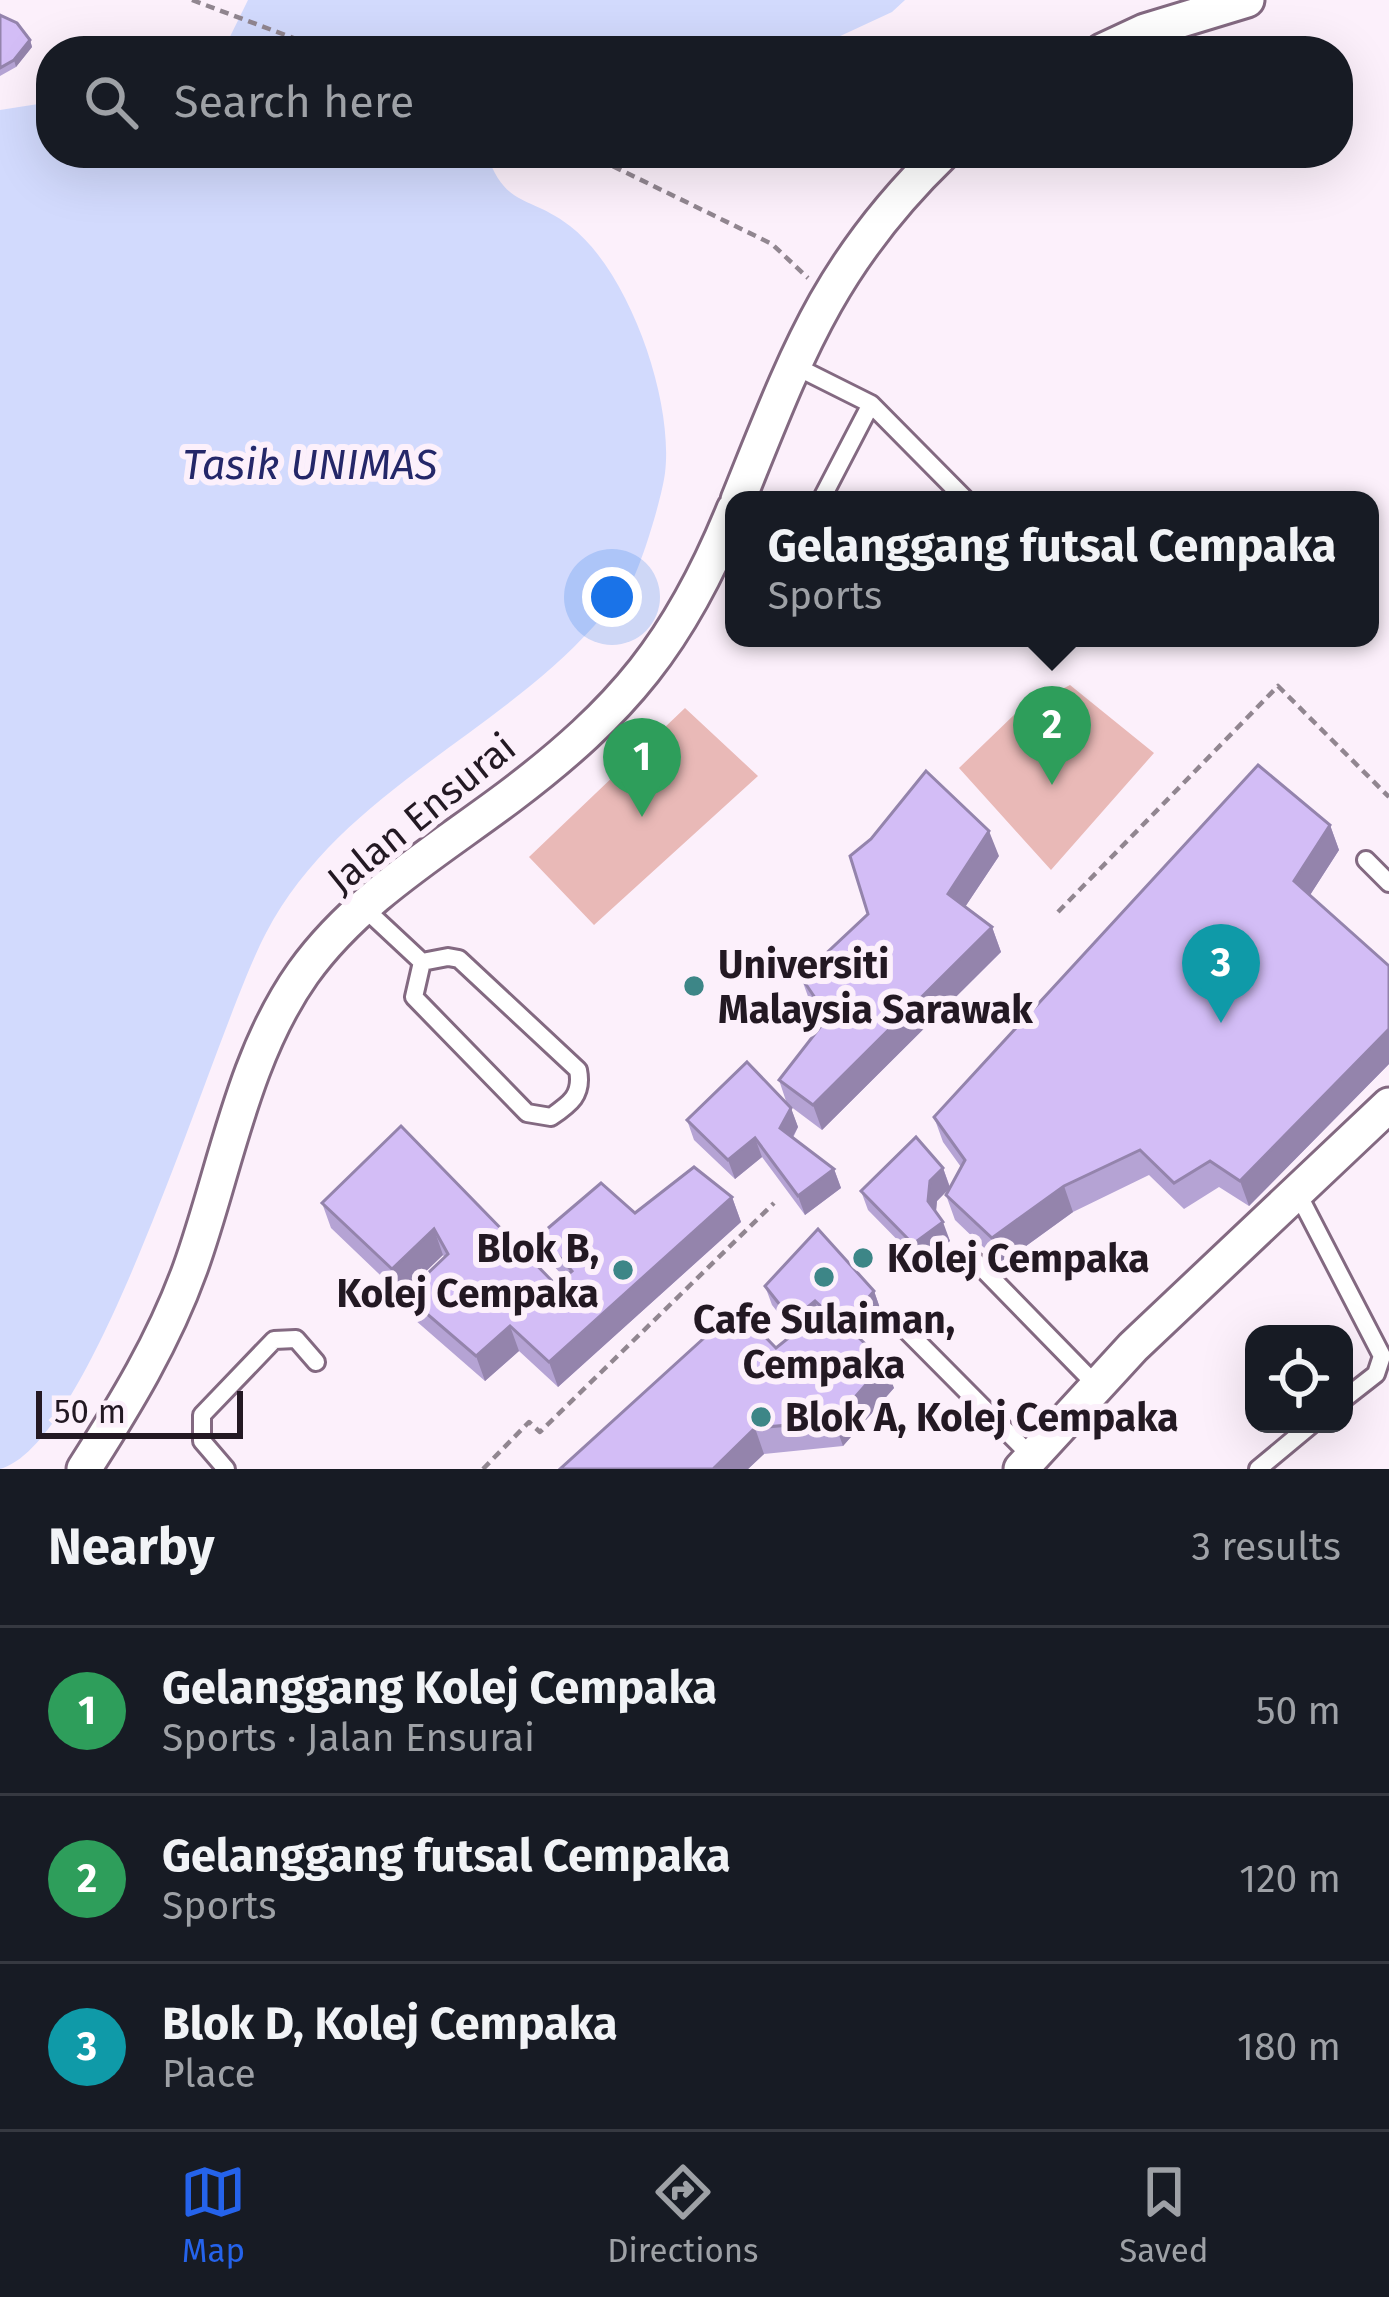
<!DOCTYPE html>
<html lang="en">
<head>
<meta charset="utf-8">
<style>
  body { margin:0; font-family:"Fira Sans",sans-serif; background:#242831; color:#f1f3f6 }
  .controls { position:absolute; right:36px; bottom:36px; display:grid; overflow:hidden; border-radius:24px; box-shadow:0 12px 48px #0002 }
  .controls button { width:108px; height:108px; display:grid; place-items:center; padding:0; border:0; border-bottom:3px solid #363941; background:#171b24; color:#f1f3f6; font:60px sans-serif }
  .scale { position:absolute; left:36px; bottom:30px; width:207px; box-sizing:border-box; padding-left:12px; border:6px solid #231923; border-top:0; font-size:33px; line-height:42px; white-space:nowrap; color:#231923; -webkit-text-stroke:9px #fcf0fb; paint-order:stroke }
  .you { position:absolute; left:612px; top:597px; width:42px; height:42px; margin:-30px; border:9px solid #fff; border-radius:50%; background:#1a73e8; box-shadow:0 0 0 18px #1a73e833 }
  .badge { display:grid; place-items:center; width:78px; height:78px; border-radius:50%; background:#2563eb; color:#fff; font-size:39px; font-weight:700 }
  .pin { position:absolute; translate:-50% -99px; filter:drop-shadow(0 3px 6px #0008) }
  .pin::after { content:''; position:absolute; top:63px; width:42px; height:36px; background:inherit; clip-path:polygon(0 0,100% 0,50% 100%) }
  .popup { position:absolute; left:725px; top:491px; width:654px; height:156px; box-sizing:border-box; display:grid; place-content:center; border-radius:24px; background:#171b24; filter:drop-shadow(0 3px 9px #0005); font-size:39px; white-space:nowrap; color:#9ea1a6 }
  .popup b { font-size:45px; color:#f1f3f6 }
  .popup::after { content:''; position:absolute; left:50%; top:100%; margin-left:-24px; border:24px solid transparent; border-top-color:#171b24 }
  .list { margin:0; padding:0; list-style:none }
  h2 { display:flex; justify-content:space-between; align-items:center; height:156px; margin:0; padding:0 48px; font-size:51px }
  h2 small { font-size:39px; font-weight:400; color:#9ea1a6 }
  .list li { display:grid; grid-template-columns:78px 1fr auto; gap:36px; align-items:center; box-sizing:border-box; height:168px; padding:0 48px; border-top:3px solid #363941 }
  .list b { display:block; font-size:45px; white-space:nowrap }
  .list p { margin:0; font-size:39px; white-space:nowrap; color:#9ea1a6 }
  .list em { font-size:39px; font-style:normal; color:#9ea1a6 }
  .icon { flex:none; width:66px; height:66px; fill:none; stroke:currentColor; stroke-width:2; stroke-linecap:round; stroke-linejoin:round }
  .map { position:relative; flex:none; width:1389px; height:1469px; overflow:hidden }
  .search { position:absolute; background:#171b24; box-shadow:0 12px 48px #0002; left:36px; right:36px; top:36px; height:132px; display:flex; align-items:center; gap:30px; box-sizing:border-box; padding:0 42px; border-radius:48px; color:#9ea1a6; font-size:45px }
  .sheet { height:660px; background:#171b24 }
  nav { display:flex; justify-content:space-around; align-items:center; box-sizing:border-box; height:168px; border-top:3px solid #363941; background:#171b24; font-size:33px; color:#9ea1a6 }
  nav a { display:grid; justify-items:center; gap:6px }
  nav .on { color:#2563eb }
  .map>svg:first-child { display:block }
  .green { fill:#e9b9b7 }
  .water { fill:#d2dafd }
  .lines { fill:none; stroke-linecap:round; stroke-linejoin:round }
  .lane-casing { stroke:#836981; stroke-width:22 }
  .street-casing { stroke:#836981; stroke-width:39 }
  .path { stroke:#918690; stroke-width:4.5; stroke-dasharray:9 6; stroke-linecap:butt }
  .lane { stroke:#fff; stroke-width:16 }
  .street { stroke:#fff; stroke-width:33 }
  .wall { fill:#b5a3d4 }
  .shaded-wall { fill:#9484ac }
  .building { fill:#d3bdf6; stroke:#9484ac; stroke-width:3 }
  .poi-dot { fill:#3d8687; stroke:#fcf0fb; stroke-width:4.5 }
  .labels { text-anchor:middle; stroke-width:12; stroke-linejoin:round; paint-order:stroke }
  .street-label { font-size:39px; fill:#231923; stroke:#fcf0fb }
  .poi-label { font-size:39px; font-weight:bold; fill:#231923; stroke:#fcf0fb; text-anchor:start }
  .water-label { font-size:42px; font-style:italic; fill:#242769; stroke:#fcf0fb }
</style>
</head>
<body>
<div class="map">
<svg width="1389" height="1469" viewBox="0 0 1389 1469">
  <rect width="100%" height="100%" fill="#fcf0fb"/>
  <path class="green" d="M1070 685 1154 753 1051 870 959 768 1016 713Z
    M685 708 758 776 594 925 529 857Z"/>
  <path class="water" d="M248 0H905L892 12 808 51H223Z
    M51 102V153H486C507 210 528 194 570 226 629 271 674 400 665 473 662 497 642 564 630 585 621 600 605 613 594 626 493 738 339 794 266 933 214 1031 97 1443 0 1469V110Z"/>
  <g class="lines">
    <defs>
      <path id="lane" d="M793 365 871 404 966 500
        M821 500 871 404
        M1366 860 1389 883
        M363 907 422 962
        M448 957 459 959 578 1070C583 1095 570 1104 551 1117L527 1113 414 997 422 962Z
        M1296 1190 1382 1356 1376 1374 1344 1399
        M976 1262 1097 1386
        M900 1324 1032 1457
        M226 1469 202 1441V1415L274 1340 296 1339 316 1362
        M1258 1469 1312 1424"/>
      <path id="street" d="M1102 51 1145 31 1247 0
        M738 500C796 357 828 264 943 153
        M84 1469C125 1405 164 1341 190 1269 225 1172 242 1059 303 973 356 899 437 851 509 797 623 711 680 642 734 509
        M1021 1469 1133 1347 1389 1105"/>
    </defs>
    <use href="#lane" class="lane-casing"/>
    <use href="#street" class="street-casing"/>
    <path class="path" d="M192 0 328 51
      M586 153 772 244 808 278
      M1058 912 1278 686 1389 797
      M483 1469 529 1422 540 1432 774 1203"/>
    <use href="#lane" class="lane"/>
    <use href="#street" class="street"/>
  </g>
  <path class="wall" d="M0 15 30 40 32 47 16 67 0 76Z
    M1330 825 1339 850 1310 895 1389 966V1064L1249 1206 1219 1187 1184 1209 1149 1175 1073 1212 1001 1264 955 1220 946 1195 949 1188 937 1201 936 1212 950 1241 920 1263 868 1210 861 1191 943 1168 950 1187 961 1167 943 1142 934 1117Z
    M999 856 965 907 992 927 1001 952 822 1130 790 1106 798 1127 793 1138 834 1169 841 1188 805 1215 762 1157 735 1179 694 1140 687 1120 787 1104 779 1080 824 1022 810 1002 801 977Z
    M401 1126 556 1285 564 1277 549 1261 540 1235 635 1213 732 1197 741 1222 558 1387 519 1351 485 1381 415 1320 405 1295 445 1258 443 1255 401 1295 331 1228 322 1203Z
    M765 1286 874 1291 881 1311 858 1337 894 1388 843 1446 764 1454 748 1469H560L776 1348 794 1333 772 1305Z"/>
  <path class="shaded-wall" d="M30 40 32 47 16 67 14 60Z
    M1330 825 1339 850 1303 906 1294 881Z
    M989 831 999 856 957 919 948 894Z
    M992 927 1001 952 822 1130 813 1105Z
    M1389 1029V1064L1249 1206 1240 1181Z
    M791 1108 798 1127 787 1147 780 1128Z
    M755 1138 762 1157 735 1179 728 1160Z
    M943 1168 950 1188 937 1201 935 1220 928 1201 930 1181Z
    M834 1169 841 1188 805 1215 798 1196Z
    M1064 1186 1073 1212 1001 1264 992 1238Z
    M732 1197 741 1222 558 1387 549 1362Z
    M943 1222 950 1241 920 1263 913 1244Z
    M434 1229 443 1255 401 1295 392 1269Z
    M874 1291 881 1311 852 1345 845 1325Z
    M815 1301 822 1321 799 1339 792 1320Z
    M510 1326 519 1351 485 1381 476 1356Z
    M885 1363 894 1388 843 1446 834 1421Z
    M755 1428 764 1454 748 1469H713Z"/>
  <path class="building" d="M0 15 17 23 30 40 14 60 0 68Z
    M1258 765 1330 825 1294 881 1389 966V1029L1240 1181 1210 1161 1174 1183 1140 1150 1064 1186 992 1238 946 1195 965 1160 934 1117Z
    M926 771 989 831 948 894 992 927 813 1105 779 1080 828 1017 801 977 868 914 850 856 871 839Z
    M747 1062 791 1108 780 1128 834 1169 798 1196 755 1138 728 1160 687 1120Z
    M401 1126 556 1285 572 1271 540 1235 601 1183 635 1213 694 1167 732 1197 549 1362 510 1326 476 1356 405 1295 448 1254 434 1229 392 1269 322 1203Z
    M916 1137 943 1168 930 1181 928 1201 943 1222 913 1244 861 1191Z
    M818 1229 874 1291 845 1325 827 1307 824 1309 815 1301 792 1320 765 1286Z
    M827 1307 885 1363 834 1421 755 1428 713 1469H560L737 1308 776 1348Z"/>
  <g class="poi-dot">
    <circle cx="694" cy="986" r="12"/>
    <circle cx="863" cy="1258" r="12"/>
    <circle cx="623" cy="1270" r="12"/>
    <circle cx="824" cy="1277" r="12"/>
    <circle cx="761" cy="1417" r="12"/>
  </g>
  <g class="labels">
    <g class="street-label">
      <text transform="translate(421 813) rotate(-39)" y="14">Jalan Ensurai</text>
    </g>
    <g class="poi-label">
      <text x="718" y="978">Universiti<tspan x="718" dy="45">Malaysia Sarawak</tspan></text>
      <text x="599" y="1262" text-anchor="end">Blok B,<tspan x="599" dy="45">Kolej Cempaka</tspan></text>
      <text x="887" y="1272">Kolej Cempaka</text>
      <text x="824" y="1333" text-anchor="middle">Cafe Sulaiman,<tspan x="824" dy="45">Cempaka</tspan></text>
      <text x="785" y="1431">Blok A, Kolej Cempaka</text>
    </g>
    <g class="water-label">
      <text x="310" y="479">Tasik UNIMAS</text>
    </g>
  </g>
</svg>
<div class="controls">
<button><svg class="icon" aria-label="locate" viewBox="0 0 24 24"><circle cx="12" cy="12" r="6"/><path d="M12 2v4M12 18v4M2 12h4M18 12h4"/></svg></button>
</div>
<div class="scale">50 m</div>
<div class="you"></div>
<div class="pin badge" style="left:642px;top:817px;background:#2e9e5b">1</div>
<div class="pin badge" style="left:1052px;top:785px;background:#2e9e5b">2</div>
<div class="popup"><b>Gelanggang futsal Cempaka</b>Sports</div>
<div class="pin badge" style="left:1221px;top:1023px;background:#0f9aa8">3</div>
<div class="search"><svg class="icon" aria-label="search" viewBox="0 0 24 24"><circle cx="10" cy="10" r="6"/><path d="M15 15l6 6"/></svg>Search here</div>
</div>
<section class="sheet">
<h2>Nearby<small>3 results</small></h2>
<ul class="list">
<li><span class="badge" style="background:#2e9e5b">1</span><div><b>Gelanggang Kolej Cempaka</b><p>Sports · Jalan Ensurai</p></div><em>50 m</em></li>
<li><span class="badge" style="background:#2e9e5b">2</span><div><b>Gelanggang futsal Cempaka</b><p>Sports</p></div><em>120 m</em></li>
<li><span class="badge" style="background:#0f9aa8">3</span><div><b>Blok D, Kolej Cempaka</b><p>Place</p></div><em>180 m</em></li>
</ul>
</section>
<nav>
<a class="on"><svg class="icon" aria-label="map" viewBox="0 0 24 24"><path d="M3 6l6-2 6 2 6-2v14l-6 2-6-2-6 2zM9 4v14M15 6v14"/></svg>Map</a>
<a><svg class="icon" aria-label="directions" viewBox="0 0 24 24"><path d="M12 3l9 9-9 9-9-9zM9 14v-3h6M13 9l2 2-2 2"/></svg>Directions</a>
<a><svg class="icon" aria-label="saved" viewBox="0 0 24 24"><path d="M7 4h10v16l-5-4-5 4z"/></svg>Saved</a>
</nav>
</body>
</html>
